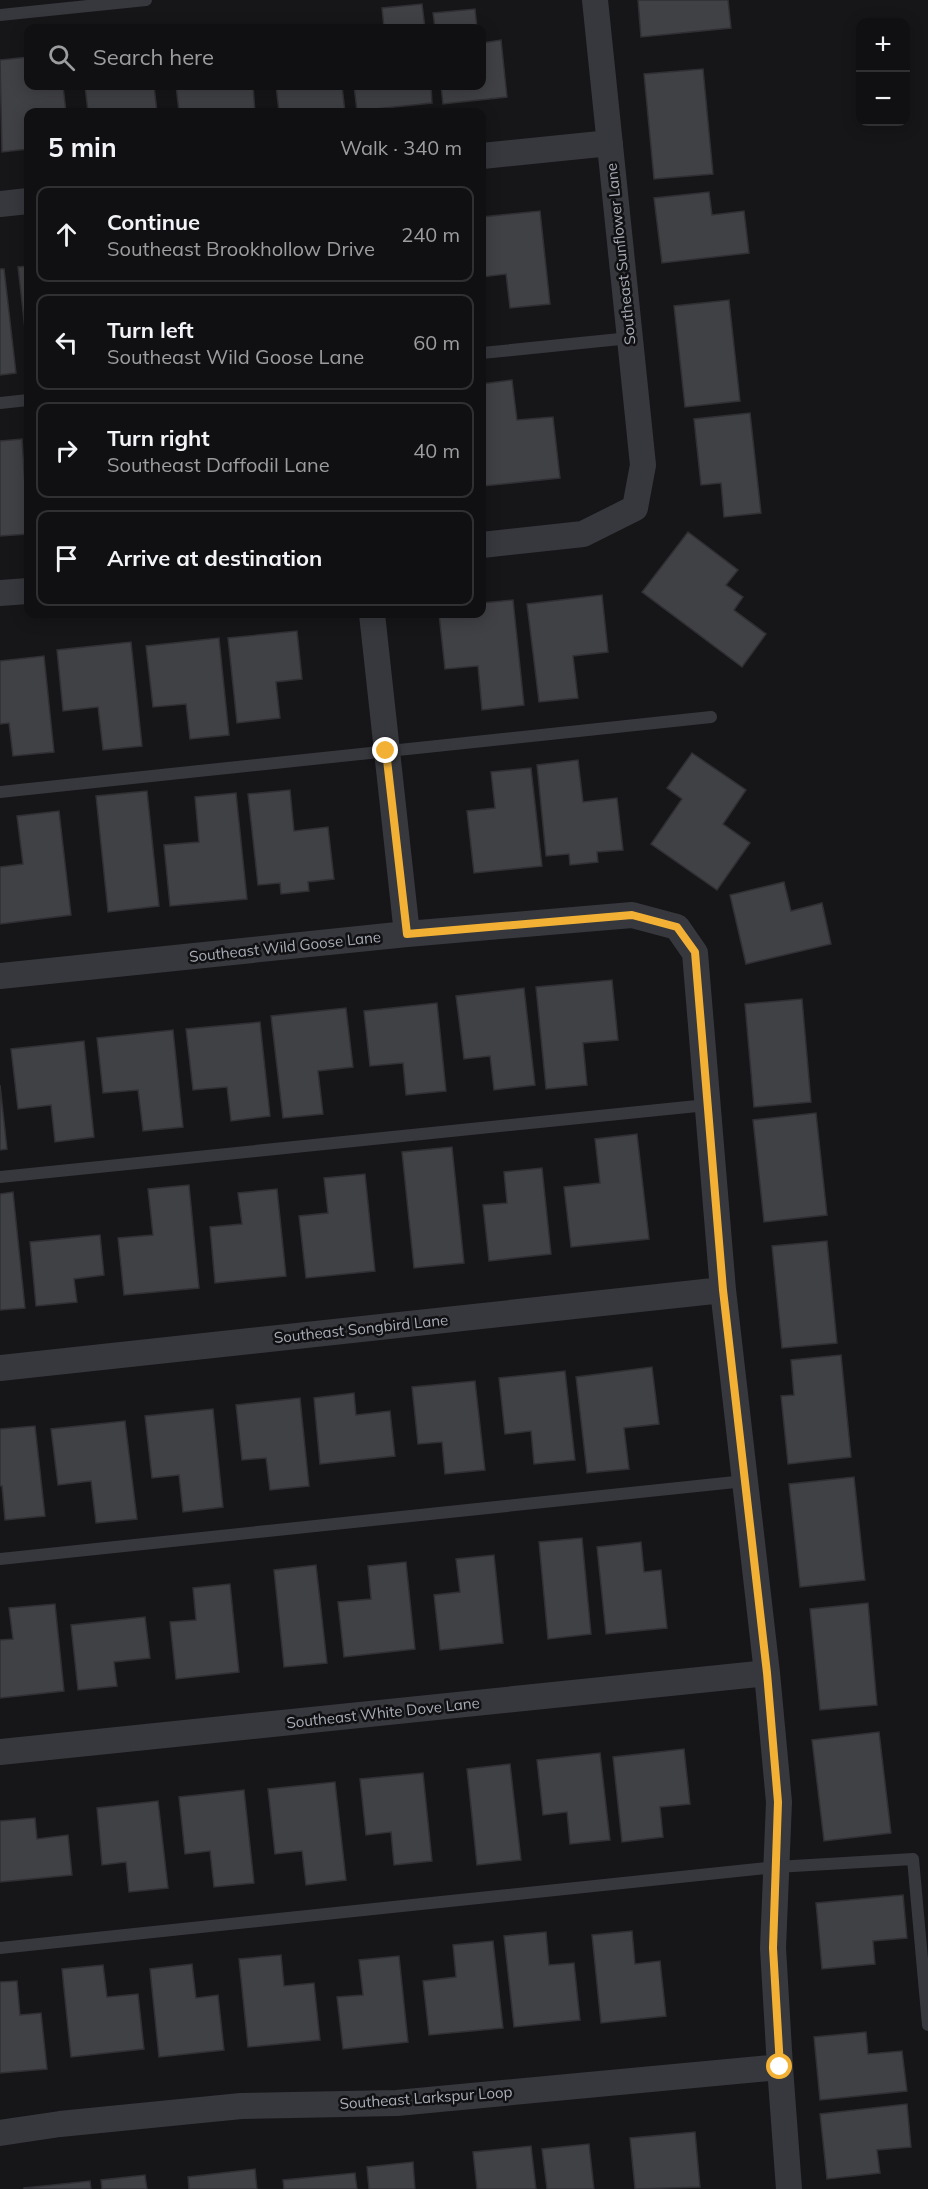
<!DOCTYPE html>
<html lang="en">
<head>
<meta charset="utf-8">
<style>
  body { margin:0; font-family:Mulish,sans-serif; background:#1e1e20; color:#f1f3f6 }
  .controls { position:absolute; right:18px; top:18px; display:grid; overflow:hidden; border-radius:12px; box-shadow:0 3px 15px #0003 }
  .controls button { width:54px; height:54px; display:grid; place-items:center; padding:0; border:0; border-bottom:2px solid #303032; background:#101012; color:#f1f3f6; font:30px sans-serif }
  .stop { position:absolute; width:18px; height:18px; margin:-14px; border:4px solid #f2b134; border-radius:50%; background:#fff }
  .stop.end { background:#f2b134; border-color:#fff; box-shadow:0 2px 6px #0008 }
  .list { margin:0; padding:0; list-style:none }
  h2 { display:flex; justify-content:space-between; align-items:center; height:78px; margin:0; padding:0 24px; font-size:26px }
  h2 small { font-size:20px; font-weight:400; color:#9c9d9f }
  .list li { display:grid; grid-template-columns:39px 1fr auto; gap:18px; align-items:center; box-sizing:border-box; height:96px; margin:0 12px 12px; padding:0 12px; border:2px solid #303032; border-radius:12px }
  .list b { display:block; font-size:22px; white-space:nowrap }
  .list p { margin:0; font-size:20px; white-space:nowrap; color:#9c9d9f }
  .list em { font-size:20px; font-style:normal; color:#9c9d9f }
  .icon { flex:none; width:33px; height:33px; fill:none; stroke:currentColor; stroke-width:2; stroke-linecap:round; stroke-linejoin:round }
  .map { position:relative; flex:none; width:928px; height:2189px; overflow:hidden }
  .search { position:absolute; background:#101012; box-shadow:0 3px 15px #0003; left:24px; top:24px; width:462px; height:66px; display:flex; align-items:center; gap:15px; box-sizing:border-box; padding:0 21px; border-radius:12px; color:#9c9d9f; font-size:22px }
  .panel { position:absolute; background:#101012; box-shadow:0 3px 15px #0003; left:24px; top:108px; width:462px; height:510px; border-radius:12px }
  .map>svg:first-child { display:block }
  .building { fill:#404145; stroke:#303034; stroke-width:1.5 }
  .lines { fill:none; stroke-linecap:round; stroke-linejoin:round }
  .service { stroke:#37383d; stroke-width:12 }
  .minor { stroke:#37383d; stroke-width:26 }
  .route { stroke:#f2b134; stroke-width:8 }
  .labels { text-anchor:middle; stroke-width:5; stroke-linejoin:round; paint-order:stroke }
  .street-label { font-size:15px; fill:#a8adb8; stroke:#111113 }
</style>
</head>
<body>
<div class="map">
<svg width="928" height="2189" viewBox="0 0 928 2189">
  <rect width="100%" height="100%" fill="#161618"/>
  <path class="building" d="M638 0H728L731 28 641 37Z
    M422 4 425 28H384L382 8Z
    M475 9 477 28H435L433 13Z
    M501 40 507 97 443 104 441 86H482V43Z
    M28 57V86H41V88L63 86 66 112H28V149L2 152 0 60Z
    M703 69 713 174 654 179 644 74Z
    M85 86H154L157 112H88Z
    M176 86H253L255 112H179Z
    M276 86H342L345 112H279Z
    M354 86H431L432 103 357 111Z
    M709 192 712 215 744 211 749 253 662 263 654 198Z
    M540 211 550 304 510 308 506 274 482 277V217Z
    M28 266V329H25L18 267Z
    M0 269H4L16 373 0 375Z
    M729 300 740 401 685 407 674 306Z
    M512 380 517 420 553 417 560 478 484 486 482 466V384Z
    M750 413 761 513 724 517 721 483 701 485 694 419Z
    M22 439 28 534 0 536V441Z
    M688 532 738 570 726 585 743 597 734 610 766 634 742 667 642 592Z
    M602 595 608 652 573 656 578 698 539 702 527 604Z
    M513 600 524 705 482 710 478 666 445 669 439 614H482V603Z
    M297 631 302 679 276 682 280 718 237 723 228 638Z
    M219 638 229 735 190 739 186 704 153 707 146 646Z
    M131 642 142 746 103 750 98 707 63 711 57 650Z
    M44 656 54 752 13 756 9 723 0 724V661Z
    M692 753 746 790 723 824 750 843 717 890 651 844 682 799 667 788Z
    M578 760 583 802 617 798 623 850 597 852 598 862 570 865 569 854 546 856 537 765Z
    M531 768 542 866 474 873 467 811 495 808 491 772Z
    M290 790 294 831 328 827 334 879 308 882 309 891 281 894 280 883 258 885 248 794Z
    M147 791 159 906 108 912 96 796Z
    M236 793 247 899 170 906 164 845 199 842 195 797Z
    M59 811 71 915 0 924V867L23 864 17 816Z
    M784 882 791 911 822 903 831 944 746 964 730 895Z
    M612 980 618 1040 583 1043 587 1085 546 1089 536 987Z
    M524 988 535 1085 494 1090 490 1056 464 1059 456 996Z
    M802 999 811 1102 754 1107 745 1004Z
    M437 1003 446 1091 406 1095 403 1063 370 1066 364 1011Z
    M346 1008 353 1067 318 1071 323 1114 283 1118 271 1016Z
    M260 1022 270 1116 231 1121 227 1087 193 1090 186 1029Z
    M173 1030 183 1127 143 1131 138 1090 103 1093 97 1038Z
    M84 1041 94 1137 55 1142 51 1105 18 1109 11 1049Z
    M0 1085 7 1149 0 1150Z
    M816 1113 827 1215 764 1222 753 1120Z
    M637 1134 649 1239 571 1247 564 1187 600 1183 595 1139Z
    M452 1147 464 1263 414 1268 402 1152Z
    M542 1168 551 1254 489 1261 483 1205 507 1203 504 1172Z
    M365 1174 375 1271 306 1278 299 1216 328 1213 324 1178Z
    M189 1185 199 1288 124 1295 118 1238 153 1235 148 1189Z
    M277 1189 286 1276 215 1283 210 1227 242 1224 238 1193Z
    M13 1192 25 1308 0 1310V1194Z
    M100 1235 104 1275 74 1279 77 1302 36 1306 30 1242Z
    M827 1241 837 1343 782 1348 772 1246Z
    M841 1355 851 1457 788 1464 781 1396 794 1395 791 1360Z
    M652 1367 659 1424 624 1428 629 1469 587 1473 576 1377Z
    M565 1371 575 1460 534 1464 531 1431 505 1434 499 1378Z
    M475 1381 485 1470 445 1474 442 1442 418 1444 412 1387Z
    M354 1393 356 1415 390 1411 395 1456 320 1464 314 1398Z
    M300 1398 309 1486 270 1490 266 1458 242 1460 236 1405Z
    M213 1409 223 1507 183 1512 179 1475 152 1478 145 1416Z
    M125 1421 137 1519 96 1523 91 1481 58 1485 51 1429Z
    M35 1426 45 1516 5 1520 2 1486H0V1429Z
    M854 1477 865 1580 800 1587 789 1484Z
    M582 1538 591 1634 548 1639 539 1542Z
    M641 1542 644 1572 661 1570 667 1628 606 1634 597 1547Z
    M494 1555 503 1643 440 1650 434 1595 460 1592 456 1559Z
    M406 1562 415 1649 344 1657 338 1602 371 1599 368 1566Z
    M316 1565 327 1663 284 1667 274 1570Z
    M230 1584 239 1672 176 1679 170 1622 196 1620 193 1588Z
    M868 1603 877 1705 820 1710 810 1609Z
    M55 1604 64 1691 0 1698V1640L13 1639 9 1608Z
    M145 1617 150 1658 114 1662 117 1686 78 1690 71 1625Z
    M879 1732 891 1833 824 1841 812 1740Z
    M684 1749 690 1804 660 1807 663 1837 622 1842 613 1757Z
    M600 1753 610 1840 570 1844 567 1812 543 1815 537 1760Z
    M510 1764 521 1860 477 1865 467 1769Z
    M423 1773 432 1861 394 1865 391 1832 366 1835 360 1779Z
    M335 1782 346 1880 306 1885 302 1851 275 1854 268 1789Z
    M244 1790 254 1883 214 1887 210 1851 185 1854 179 1797Z
    M158 1801 168 1888 129 1892 126 1862 102 1865 97 1808Z
    M35 1818 37 1839 68 1835 72 1875 0 1882V1821Z
    M903 1895 907 1938 873 1941 875 1964 822 1969 816 1903Z
    M632 1931 635 1964 660 1961 666 2016 601 2023 592 1935Z
    M546 1932 549 1965 574 1963 580 2020 514 2027 504 1936Z
    M493 1941 503 2028 429 2035 423 1981 456 1977 453 1945Z
    M281 1955 284 1986 314 1983 320 2040 248 2047 239 1959Z
    M399 1956 408 2042 343 2049 337 1997 363 1995 359 1960Z
    M192 1964 196 1998 218 1995 224 2050 159 2057 150 1969Z
    M103 1965 107 1997 138 1994 144 2049 71 2057 62 1969Z
    M17 1981 20 2015 41 2013 47 2069 0 2073V1982Z
    M866 2032 868 2054 902 2051 907 2091 820 2100 814 2037Z
    M907 2104 911 2147 877 2150 880 2173 827 2179 820 2114Z
    M695 2132 700 2187 635 2189 630 2138Z
    M589 2144 594 2189H547L542 2149Z
    M531 2146 536 2189H477L473 2152Z
    M413 2162 415 2189H369L367 2167Z
    M255 2169 257 2189H189L188 2177Z
    M355 2173 357 2189H284L283 2180Z
    M145 2175 147 2189H102L101 2180Z
    M90 2181 91 2189H24V2188Z"/>
  <g class="lines">
    <path class="service" d="M0 15 146 0
      M482 353 630 338
      M0 403 28 400
      M0 792 711 717
      M0 1177 707 1105
      M0 1559 745 1481
      M0 1948 776 1867 913 1859 928 2025"/>
    <path class="minor" d="M482 156 610 143
      M0 204 28 201
      M482 545 583 534 635 508 643 465 595 0
      M0 593 28 591
      M372 614 407 934
      M0 976 407 934 632 915 677 927 695 953 723 1290 767 1673 779 1802 773 1948 780 2067 789 2189
      M0 1368 723 1290
      M0 1752 767 1673
      M0 2133 60 2124 241 2106 397 2103 780 2067"/>
  </g>
  <g class="lines">
    <path class="route" d="M386 751 407 934 632 915 677 927 695 952 723 1290 767 1673 778 1802 773 1948 780 2067"/>
  </g>
  <g class="labels">
    <g class="street-label">
      <text transform="translate(621 254) rotate(-96)" y="5">Southeast Sunflower Lane</text>
      <text transform="translate(285 947) rotate(-6)" y="5">Southeast Wild Goose Lane</text>
      <text transform="translate(361 1329) rotate(-6)" y="5">Southeast Songbird Lane</text>
      <text transform="translate(383 1713) rotate(-6)" y="5">Southeast White Dove Lane</text>
      <text transform="translate(426 2098) rotate(-4)" y="5">Southeast Larkspur Loop</text>
    </g>
  </g>
</svg>
<div class="controls">
<button>+</button>
<button>−</button>
</div>
<div class="stop" style="left:780px;top:2067px"></div>
<div class="stop end" style="left:386px;top:751px"></div>
<div class="search"><svg class="icon" aria-label="search" viewBox="0 0 24 24"><circle cx="10" cy="10" r="6"/><path d="M15 15l6 6"/></svg>Search here</div>
<section class="panel">
<h2>5 min<small>Walk · 340 m</small></h2>
<ul class="list">
<li><svg class="icon" aria-label="ahead" viewBox="0 0 24 24"><path d="M12 20V5M6 11l6-6 6 6"/></svg><div><b>Continue</b><p>Southeast Brookhollow Drive</p></div><em>240 m</em></li>
<li><svg class="icon" aria-label="left" viewBox="0 0 24 24"><path d="M17 20v-9H6M10 6l-5 5 5 5"/></svg><div><b>Turn left</b><p>Southeast Wild Goose Lane</p></div><em>60 m</em></li>
<li><svg class="icon" aria-label="right" viewBox="0 0 24 24"><path d="M7 20v-9h11M14 6l5 5-5 5"/></svg><div><b>Turn right</b><p>Southeast Daffodil Lane</p></div><em>40 m</em></li>
<li><svg class="icon" aria-label="arrive" viewBox="0 0 24 24"><path d="M6 21V4h12l-3 4 3 4H6"/></svg><div><b>Arrive at destination</b></div></li>
</ul>
</section>
</div>
</body>
</html>
